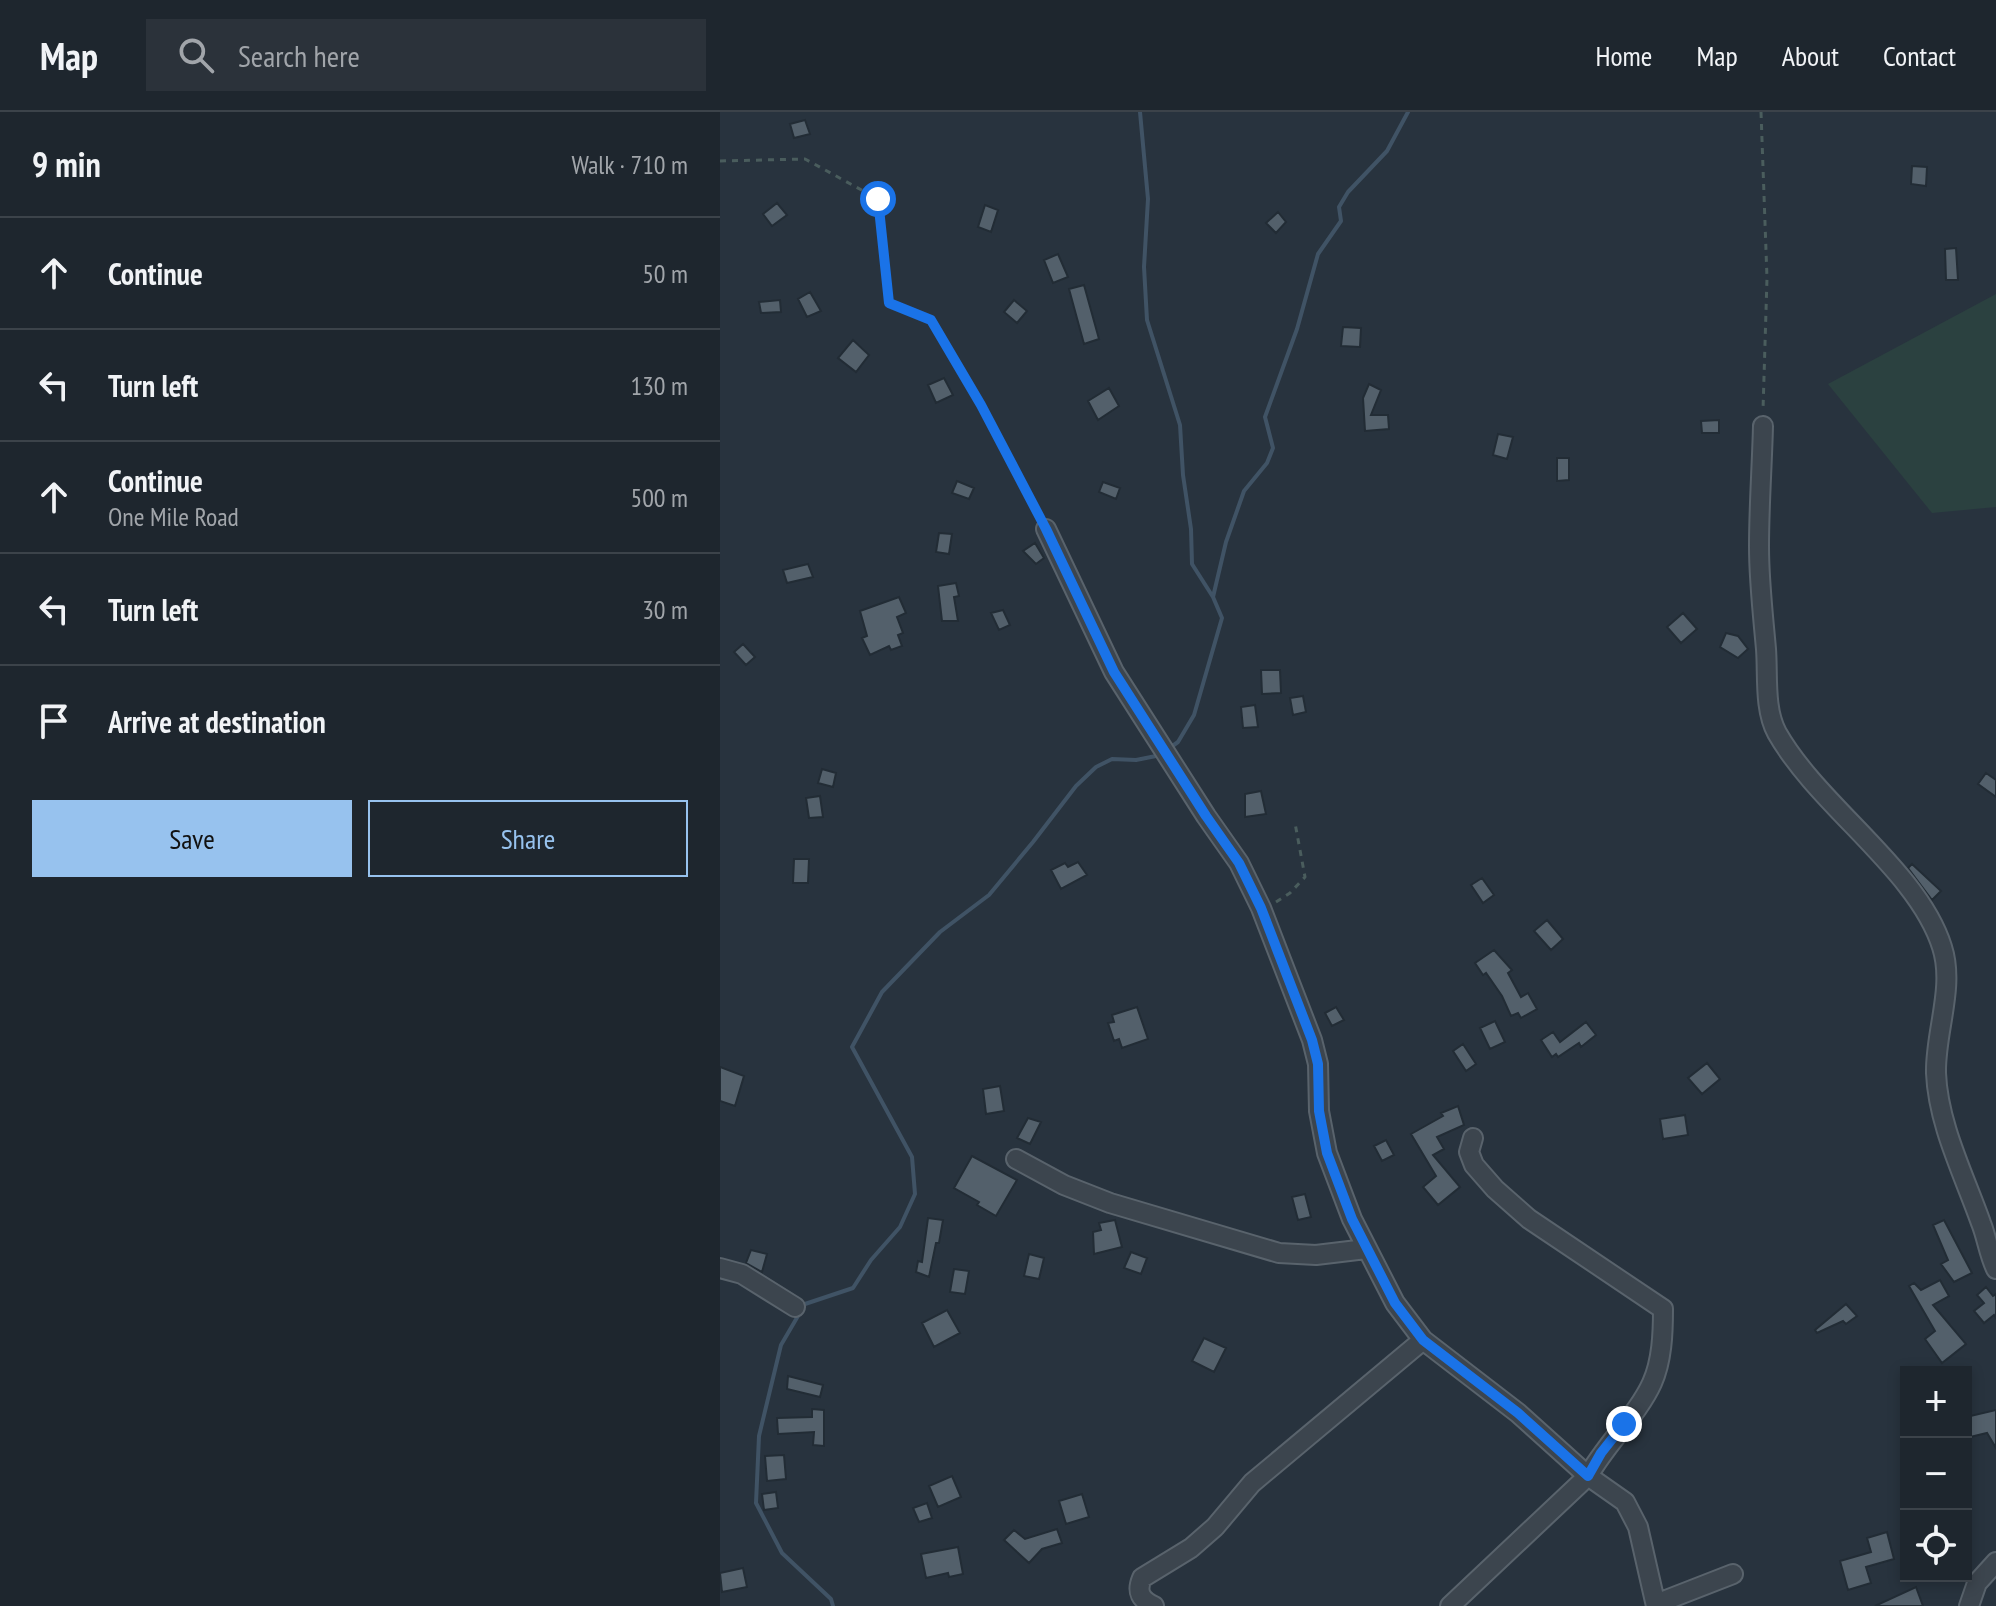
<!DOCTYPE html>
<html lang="en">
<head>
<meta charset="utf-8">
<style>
  body { margin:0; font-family:"PT Sans Narrow",sans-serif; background:#2b323a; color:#f1f3f6 }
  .controls { position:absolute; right:24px; bottom:24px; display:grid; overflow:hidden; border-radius:0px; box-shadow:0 4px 12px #0003 }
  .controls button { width:72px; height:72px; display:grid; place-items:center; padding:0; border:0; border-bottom:2px solid #3c434a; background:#1e262e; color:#f1f3f6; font:40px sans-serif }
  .stop { position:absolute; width:24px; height:24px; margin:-18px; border:6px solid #1a73e8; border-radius:50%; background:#fff }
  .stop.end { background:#1a73e8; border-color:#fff; box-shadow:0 2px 8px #0008 }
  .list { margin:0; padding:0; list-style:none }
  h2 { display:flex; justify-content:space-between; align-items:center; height:104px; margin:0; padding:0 32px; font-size:34px }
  h2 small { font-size:26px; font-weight:400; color:#a1a5aa }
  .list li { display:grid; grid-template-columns:52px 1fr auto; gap:24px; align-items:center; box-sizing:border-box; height:112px; padding:0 32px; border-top:2px solid #3c434a }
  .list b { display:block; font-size:30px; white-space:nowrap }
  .list p { margin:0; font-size:26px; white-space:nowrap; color:#a1a5aa }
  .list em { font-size:26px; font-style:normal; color:#a1a5aa }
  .actions { display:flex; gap:16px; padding:24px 32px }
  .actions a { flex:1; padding:18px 0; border:2px solid #97c2ee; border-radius:0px; text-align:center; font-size:28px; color:#97c2ee }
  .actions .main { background:#97c2ee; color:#111 }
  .icon { flex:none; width:44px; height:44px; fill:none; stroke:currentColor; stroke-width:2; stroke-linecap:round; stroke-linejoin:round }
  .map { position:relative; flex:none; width:1276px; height:1494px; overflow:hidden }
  header { display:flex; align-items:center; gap:48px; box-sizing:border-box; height:112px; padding:0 40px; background:#1e262e; border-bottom:2px solid #3c434a }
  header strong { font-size:38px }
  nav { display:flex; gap:44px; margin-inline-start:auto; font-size:28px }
  .search { width:560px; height:72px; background:#2b323a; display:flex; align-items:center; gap:20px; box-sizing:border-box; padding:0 28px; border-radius:0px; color:#a1a5aa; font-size:30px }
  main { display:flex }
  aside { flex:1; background:#1e262e }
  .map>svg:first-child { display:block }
  .green { fill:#2b4140 }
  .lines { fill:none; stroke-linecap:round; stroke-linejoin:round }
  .stream { stroke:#405365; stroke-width:4 }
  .building { fill:#53606b; stroke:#222c35; stroke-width:2 }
  .minor-casing { stroke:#59636c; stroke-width:22 }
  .path { stroke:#4a5d5d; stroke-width:3; stroke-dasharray:6 6; stroke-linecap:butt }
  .minor { stroke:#3c454e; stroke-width:18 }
  .route { stroke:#1a73e8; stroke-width:10 }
</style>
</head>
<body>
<header>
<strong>Map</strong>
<div class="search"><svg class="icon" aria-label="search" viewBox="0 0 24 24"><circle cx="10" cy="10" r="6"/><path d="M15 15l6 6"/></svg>Search here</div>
<nav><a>Home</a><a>Map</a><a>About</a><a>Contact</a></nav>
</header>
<main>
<aside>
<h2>9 min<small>Walk · 710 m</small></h2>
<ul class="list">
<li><svg class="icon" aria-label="ahead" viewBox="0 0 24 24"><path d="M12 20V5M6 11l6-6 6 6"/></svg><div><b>Continue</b></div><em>50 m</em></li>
<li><svg class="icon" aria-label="left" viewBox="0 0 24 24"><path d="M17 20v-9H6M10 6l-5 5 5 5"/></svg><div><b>Turn left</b></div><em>130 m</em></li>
<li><svg class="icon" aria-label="ahead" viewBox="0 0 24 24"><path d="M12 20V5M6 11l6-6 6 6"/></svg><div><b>Continue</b><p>One Mile Road</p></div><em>500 m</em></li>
<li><svg class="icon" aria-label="left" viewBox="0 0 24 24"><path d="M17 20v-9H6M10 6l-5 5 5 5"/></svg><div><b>Turn left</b></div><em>30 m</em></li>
<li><svg class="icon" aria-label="arrive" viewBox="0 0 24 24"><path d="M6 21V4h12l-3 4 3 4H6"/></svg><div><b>Arrive at destination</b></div></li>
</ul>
<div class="actions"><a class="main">Save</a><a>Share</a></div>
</aside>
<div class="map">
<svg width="1276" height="1494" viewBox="0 0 1276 1494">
  <rect width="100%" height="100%" fill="#28333e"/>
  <path class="green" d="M1276 182V395L1212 401 1108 272Z"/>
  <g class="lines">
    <path class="stream" d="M420 0 428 87 424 155 427 208 460 313 463 363 471 417 472 452 493 485 502 506 474 603 458 630 451 635
      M493 485 506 430 524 379 547 351 553 336 545 305 577 217 598 142 621 109 619 95 628 80 667 39 688 0
      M113 1494 111 1487 62 1441 36 1391 39 1324 61 1233 85 1192 133 1176 151 1148 180 1115 195 1082 192 1045 132 935 162 880 220 820 269 783 313 730 356 674 376 655 392 647 416 648 441 643"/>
  </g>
  <path class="building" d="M85 8 90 22 74 26 70 12Z
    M1192 54 1207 55 1206 74 1191 72Z
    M57 91 67 103 52 114 43 102Z
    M265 93 278 98 271 120 258 115Z
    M558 100 566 110 556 121 546 111Z
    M1236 136 1238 168H1226L1225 137Z
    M338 142 348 165 333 171 324 148Z
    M364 173 379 227 364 232 349 177Z
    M90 180 101 199 87 205 78 187Z
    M60 188 61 200 41 201 39 190Z
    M294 188 307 199 297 211 284 200Z
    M623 215 641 216 640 235 621 234Z
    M133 228 149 243 136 260 118 246Z
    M224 266 233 283 216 291 208 273Z
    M649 272 661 278 651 303H668L669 317 645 319 643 286Z
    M389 276 399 294 378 308 368 289Z
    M999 308V321H982L981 309Z
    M778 322 793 325 787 347 773 343Z
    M837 346H849V368L837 369Z
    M237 369 254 376 249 387 232 381Z
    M383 370 400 376 396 387 379 380Z
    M219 421 232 422 229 442 216 440Z
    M315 431 324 446 316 452 303 439Z
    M88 452 93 465 67 471 63 458Z
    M236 471 239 484 234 485 238 509H222L218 474Z
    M179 485 186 501 177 505 183 521 178 523 182 534 171 538 169 534 150 543 142 526 147 524 140 499Z
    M283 498 290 513 279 518 271 501Z
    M963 501 977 517 961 531 947 515Z
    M1006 521 1018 524 1028 537 1018 546 1000 535Z
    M23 532 35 545 26 553 14 540Z
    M541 558H560L561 581 542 582Z
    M583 584 586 600 573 603 570 586Z
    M535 593 538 615 523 616 521 595Z
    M102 657 116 661 113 675 98 671Z
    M1266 661 1276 668V685L1258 672Z
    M541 679 546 702 525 705V682Z
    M100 684 103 705 89 706 86 686Z
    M74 747H89L88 771H73Z
    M358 750 367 763 341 777 331 758 345 751 348 755Z
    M1192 752 1221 779 1212 788 1188 756Z
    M762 766 774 783 763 791 751 773Z
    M827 808 843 827 831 838 814 819Z
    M774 838 792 858 788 861 801 885 808 881 817 897 801 906 798 901 791 904 782 884 766 861 763 863 755 851Z
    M417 895 428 927 402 936 399 927 394 929 388 911 394 910 392 903Z
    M616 895 624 908 612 914 605 901Z
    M775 909 785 930 770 937 760 916Z
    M866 910 876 923 861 935 859 931 838 945 836 942 832 945 821 928 833 920 840 930Z
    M743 932 756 952 746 959 733 939Z
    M987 951 1000 967 982 982 968 966Z
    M0 955 24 964 15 994 0 989Z
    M280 974 284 999 266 1002 263 977Z
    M738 994 744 1013 717 1025 724 1037 713 1043 740 1075 718 1093 703 1075 716 1064 691 1022 723 1004 721 1001Z
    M965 1003 968 1023 943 1027 940 1007Z
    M308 1006 321 1010 310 1032 297 1026Z
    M666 1028 674 1043 662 1049 654 1034Z
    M252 1044 297 1068 276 1104 257 1093 259 1090 234 1076Z
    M585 1082 591 1105 578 1108 572 1085Z
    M208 1106 223 1108 219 1131H216L209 1165 196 1160 198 1149 202 1150Z
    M395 1108 402 1135 374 1142 373 1120 381 1118 379 1111Z
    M1224 1108 1252 1161 1234 1170 1221 1152 1228 1148 1213 1113Z
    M31 1138 47 1142 42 1160 26 1151Z
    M411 1140 427 1146 421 1162 404 1156Z
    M309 1142 324 1146 319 1167 304 1164Z
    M234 1157 249 1159 245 1182 230 1180Z
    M1220 1168 1229 1184 1213 1193 1246 1232 1222 1251 1205 1227 1215 1219 1189 1174 1194 1171 1201 1178Z
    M1266 1175 1273 1184 1276 1182V1206L1274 1203 1264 1211 1254 1199 1264 1191 1257 1183Z
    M1126 1192 1137 1204 1126 1212 1123 1209 1097 1221 1095 1218Z
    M227 1198 240 1221 214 1235 202 1211Z
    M484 1226 506 1236 494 1260 472 1249Z
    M68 1264 103 1273 100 1285 67 1277Z
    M92 1297 104 1298V1334L93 1333 94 1320 58 1322 57 1306 92 1305Z
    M1276 1298V1336L1267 1321 1246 1326V1305Z
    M64 1343 66 1367 47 1369 45 1344Z
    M232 1364 241 1385 218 1395 209 1374Z
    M56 1380 58 1396 44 1398 42 1382Z
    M362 1382 369 1405 346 1412 339 1389Z
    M207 1391 212 1406 199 1410 193 1396Z
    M337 1417 342 1431 322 1437 309 1451 284 1428 294 1418 305 1427Z
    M1167 1420 1174 1447 1146 1455 1151 1471 1128 1478 1120 1449 1151 1440 1147 1426Z
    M238 1435 243 1462 229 1465 228 1461 206 1466 201 1442Z
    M23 1456 27 1475 2 1480 0 1461Z
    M1196 1475 1203 1494H1155Z"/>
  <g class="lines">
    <defs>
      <path id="minor" d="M1043 314C1042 354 1039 394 1039 435 1039 469 1043 503 1046 537 1048 563 1044 597 1057 621 1099 695 1198 758 1222 835 1235 875 1215 920 1216 961 1218 1012 1244 1063 1261 1111 1267 1126 1269 1143 1276 1157
        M326 417 394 560 486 704 519 751 541 796 592 928 598 952 599 999 607 1041 632 1107 675 1191 703 1228 798 1301 868 1364 905 1390 918 1415 936 1494
        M296 1047 344 1073 390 1091 559 1141 596 1143 646 1137
        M0 1156 22 1162 75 1195
        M936 1492 1013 1462
        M434 1494C421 1488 416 1480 422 1466L471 1436 495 1415 532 1371 703 1228
        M730 1494 868 1364C886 1332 918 1302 932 1271 942 1249 943 1221 943 1197L809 1107 775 1077 754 1053 749 1040 753 1026
        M1249 1494 1257 1471 1276 1450"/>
    </defs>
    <use href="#minor" class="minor-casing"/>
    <path class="path" d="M1041 0 1047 166 1043 298
      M0 49 85 47 158 87 169 191 211 208 261 293 318 402
      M556 790 570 781 585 765 575 711"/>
    <use href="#minor" class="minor"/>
  </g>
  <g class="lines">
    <path class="route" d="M158 87 169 191 211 208 261 293 326 417 394 560 486 704 519 751 541 796 592 928 598 952 599 999 607 1041 632 1107 675 1191 703 1228 798 1301 868 1364 881 1341 904 1312"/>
  </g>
</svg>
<div class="controls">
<button>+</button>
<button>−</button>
<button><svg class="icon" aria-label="locate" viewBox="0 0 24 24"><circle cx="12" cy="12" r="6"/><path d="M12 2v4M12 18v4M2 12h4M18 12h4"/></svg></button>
</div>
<div class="stop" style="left:158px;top:87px"></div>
<div class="stop end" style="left:904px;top:1312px"></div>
</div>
</main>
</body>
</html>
